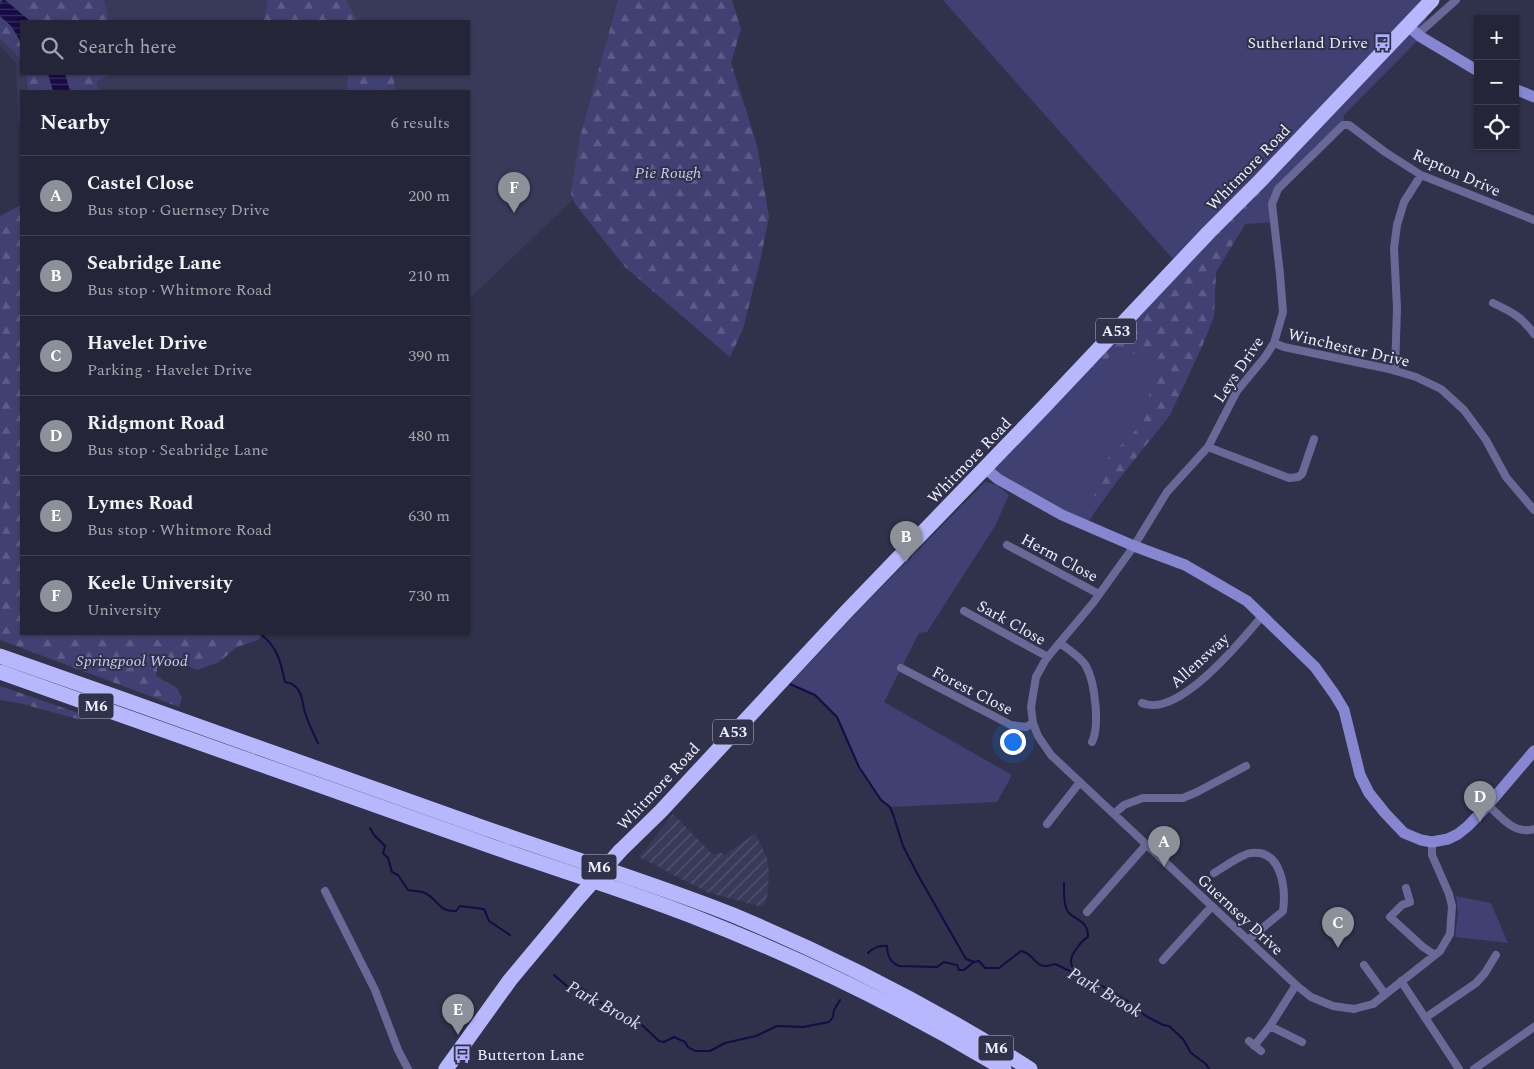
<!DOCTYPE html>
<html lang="en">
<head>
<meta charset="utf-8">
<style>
  body { margin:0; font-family:Spectral,serif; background:#2c2d40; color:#f1f3f6 }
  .controls { position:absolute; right:15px; top:15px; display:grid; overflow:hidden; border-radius:0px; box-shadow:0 1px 4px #0004 }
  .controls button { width:45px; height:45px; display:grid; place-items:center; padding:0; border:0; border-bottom:1px solid #414253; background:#242538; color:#f1f3f6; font:25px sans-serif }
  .you { position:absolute; left:1012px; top:741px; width:18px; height:18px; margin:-12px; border:4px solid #fff; border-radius:50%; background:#1a73e8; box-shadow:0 0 0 8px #1a73e833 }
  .badge { display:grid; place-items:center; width:32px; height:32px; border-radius:50%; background:#8c9099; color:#fff; font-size:16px; font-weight:700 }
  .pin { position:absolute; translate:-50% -41px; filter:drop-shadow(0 1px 2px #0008) }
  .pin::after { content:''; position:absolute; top:26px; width:18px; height:15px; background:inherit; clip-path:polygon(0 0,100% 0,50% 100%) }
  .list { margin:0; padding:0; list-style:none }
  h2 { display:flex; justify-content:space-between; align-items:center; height:65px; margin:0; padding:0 20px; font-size:21px }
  h2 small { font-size:16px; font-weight:400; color:#a3a5ae }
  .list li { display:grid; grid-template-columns:32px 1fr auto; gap:15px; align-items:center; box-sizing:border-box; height:80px; padding:0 20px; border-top:1px solid #414253 }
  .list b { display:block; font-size:19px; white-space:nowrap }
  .list p { margin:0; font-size:16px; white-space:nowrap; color:#a3a5ae }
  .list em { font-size:16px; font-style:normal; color:#a3a5ae }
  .icon { flex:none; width:28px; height:28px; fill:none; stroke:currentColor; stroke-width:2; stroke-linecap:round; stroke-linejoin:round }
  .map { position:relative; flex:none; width:1534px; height:1069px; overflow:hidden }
  .search { position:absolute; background:#242538; box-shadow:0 1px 4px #0004; left:20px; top:20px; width:450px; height:55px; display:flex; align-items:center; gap:12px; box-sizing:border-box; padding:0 18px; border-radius:0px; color:#a3a5ae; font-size:19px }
  .panel { position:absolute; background:#242538; box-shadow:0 1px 4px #0004; left:20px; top:90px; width:450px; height:545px; border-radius:0px }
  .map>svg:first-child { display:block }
  .built { fill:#393959; fill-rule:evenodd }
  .industrial { fill:url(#industrial-furrows) }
  .green { fill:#414072 }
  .forest { fill:url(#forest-firs) }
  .water { fill:url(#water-rules) }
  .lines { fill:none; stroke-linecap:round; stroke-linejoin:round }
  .stream { stroke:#170a45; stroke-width:2 }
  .street { stroke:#696998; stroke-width:8 }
  .secondary { stroke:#8686d1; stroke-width:11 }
  .highway { stroke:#b6b7fd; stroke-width:15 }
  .highway-bridge { stroke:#b6b7fd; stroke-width:15 }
  .labels { text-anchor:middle; stroke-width:4; stroke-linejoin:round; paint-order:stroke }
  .shield { fill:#30314a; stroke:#b4b5c9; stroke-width:1 }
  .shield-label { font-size:15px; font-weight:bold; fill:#edeeff }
  .poi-label { font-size:16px; fill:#edeeff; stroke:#30314a; text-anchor:end }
  .street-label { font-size:16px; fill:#edeeff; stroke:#30314a }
  .park-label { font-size:16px; font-style:italic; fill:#c9caf0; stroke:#30314a }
  .water-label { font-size:18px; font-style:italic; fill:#dcddf1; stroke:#30314a }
</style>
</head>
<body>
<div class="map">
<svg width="1534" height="1069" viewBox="0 0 1534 1069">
  <defs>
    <pattern id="industrial-furrows" width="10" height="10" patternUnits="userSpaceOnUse" patternTransform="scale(1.25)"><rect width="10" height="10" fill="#393959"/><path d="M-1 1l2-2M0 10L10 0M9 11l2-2" fill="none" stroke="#565672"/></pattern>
    <pattern id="forest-firs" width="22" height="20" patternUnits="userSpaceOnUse" patternTransform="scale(1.25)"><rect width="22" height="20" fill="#414072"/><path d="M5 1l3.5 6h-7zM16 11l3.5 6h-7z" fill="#5d5c87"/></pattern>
    <pattern id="water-rules" width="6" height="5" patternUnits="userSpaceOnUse" patternTransform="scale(1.25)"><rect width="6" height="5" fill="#170a45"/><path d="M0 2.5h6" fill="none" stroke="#392e61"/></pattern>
  </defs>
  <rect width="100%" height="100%" fill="#30314a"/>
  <path class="built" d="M0 0H727L731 49 469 299V91H21V127L18 120 16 63 0 46ZM21 21H469V74H21Z"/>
  <path class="industrial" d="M673 814 713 855 720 852 724 855 755 834 767 857 769 873 767 899 762 907 707 892 639 857Z"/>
  <path class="green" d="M943 0H1425L1305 126 1173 259Z
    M1432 0 1421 37 1344 115 1343 125 1274 196V222L1245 224 1216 272 1214 316 1203 344 1170 415 1115 484 1085 525 985 468Z
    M985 482 997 485 1009 495 995 526 927 632 919 633 884 702 1012 775 997 802 890 807 881 800 859 767 837 717 815 695 790 684 857 612Z
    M1456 896 1491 903 1508 943 1455 937 1458 913Z"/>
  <path class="forest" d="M5 0H104L109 21H30Z
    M268 0H346L358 21H265L264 20Z
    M618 0H732L741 29 731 63 757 145 769 217 760 262 743 329 730 357 625 267 575 204 571 193 580 137Z
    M0 16C19 32 21 38 21 62L15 52 0 39Z
    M26 74H48L53 91H28Z
    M65 74H109L96 82 99 91H70Z
    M348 74H393L395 91H347Z
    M1260 185 1264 189 1244 211 1245 224 1216 272 1214 316 1203 344 1170 415 1115 484 1085 525 1077 522 1081 511 1094 499 1096 484 1109 457 1143 423 1158 357 1171 340V334H1166C1146 352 1145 358 1116 350L1099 367H1088Z
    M21 205V634H263L258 640 237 647 219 662 197 670 162 656 158 663 156 676 177 688 182 698 179 707 0 640V216Z
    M0 686 84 715 81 720 23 704 0 700Z"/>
  <path class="water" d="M3 0H5L30 21H21V42L11 26 0 16V4Z
    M48 74H65L70 91H53Z"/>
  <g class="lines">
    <path class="stream" d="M260 634C277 645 281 663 285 682 300 684 302 697 304 709 307 720 313 733 318 743
      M790 684 815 695 837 717 859 767 881 800 890 807 893 814 903 846 919 877 966 959 974 962
      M370 828 374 835 385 846 383 853 388 858 392 872 398 875 408 890C413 891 420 891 425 893 438 899 438 912 456 911L460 906 484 909 489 921 510 935
      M1064 883C1064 891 1063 905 1068 912 1076 921 1088 920 1088 937 1082 940 1070 955 1071 962 1071 965 1074 970 1076 974
      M868 953C873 948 880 945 887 946 887 955 891 963 899 966L937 967 944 962 957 965 959 970H964L974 962 979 961 985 968H999L1021 951C1037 954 1033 972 1055 964L1106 988 1126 1000 1146 1016 1163 1025 1169 1026 1183 1039 1191 1053 1206 1064 1209 1069
      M554 975 568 987 580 988 586 991 590 998 598 1001 630 1021 641 1024 659 1041 664 1042 674 1037 685 1042 688 1047 695 1051H710L725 1043 756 1036 777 1026 803 1027 829 1022 833 1017 834 1010 840 1000"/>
    <path class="street" d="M1418 34 1456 0
      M1493 303C1512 312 1522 317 1534 334
      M1274 343 1284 347 1389 369 1416 377 1441 389 1464 410 1486 440 1506 477 1534 510
      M1395 371 1397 308 1394 248 1397 225 1404 202 1421 175
      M1208 447 1289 478 1298 477 1302 474 1314 439
      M1007 545 1099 594
      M964 611 1048 657
      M1060 643C1069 650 1081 657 1086 666 1095 682 1100 726 1092 742
      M901 668 1011 725 1026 727 1033 723
      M1142 703C1178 719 1242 640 1263 615
      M1488 805C1501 817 1514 835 1534 829
      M1114 814 1124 805 1143 798H1183L1197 792 1246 766
      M1047 824 1080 782
      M1432 842V855L1449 894 1452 906 1450 934 1440 951 1373 1004 1354 1009 1333 1006 1311 997 1296 985 1051 755 1038 736 1033 723 1031 707 1036 677 1046 659 1093 603 1134 546 1167 492 1208 447 1237 391 1265 357 1274 343 1283 312 1280 274 1272 204 1278 189 1343 125H1349L1385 152 1421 175 1534 220
      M1214 873C1223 868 1241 854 1251 853 1282 849 1286 889 1283 911L1248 940
      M1406 888 1410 902 1402 905 1390 917 1423 947 1435 955
      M325 891 375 990 398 1050 408 1069
      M1087 912 1146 845
      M1163 960 1212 906
      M1364 965 1385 994
      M1401 981 1459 1069
      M1425 1018 1476 983 1485 973 1496 955
      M1270 1026 1302 1042
      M1249 1041 1261 1051
      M1254 1046 1270 1026 1296 985
      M1474 1069 1534 1027"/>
    <path class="secondary" d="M1408 26 1421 37 1478 71
      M1515 89 1534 97
      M985 468 998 479 1062 515 1134 546 1185 565 1247 601 1315 667 1335 695 1344 710 1360 775 1369 793 1385 813 1404 833 1421 840 1432 842 1448 839 1458 834 1468 826 1488 805 1534 751"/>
    <path class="highway" d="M0 656C160 712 320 769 479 826 564 856 650 882 733 915 836 958 936 1009 1030 1069
      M0 672C161 729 321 786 482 843 552 868 623 889 692 916 800 958 905 1009 1004 1069
      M620 851 661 811 846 612 1041 410 1209 232 1260 181 1432 0
      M446 1069 510 980 580 896"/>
    <path class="highway-bridge" d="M580 896 620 851"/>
  </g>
  <defs>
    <symbol id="bus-bare" viewBox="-9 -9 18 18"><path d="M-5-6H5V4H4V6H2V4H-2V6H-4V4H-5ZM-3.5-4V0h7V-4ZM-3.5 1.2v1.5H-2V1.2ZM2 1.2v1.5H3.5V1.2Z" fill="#aeaefb" stroke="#30314a" stroke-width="2.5" paint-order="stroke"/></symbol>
  </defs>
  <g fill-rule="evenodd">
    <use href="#bus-bare" x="1370" y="30" width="25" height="25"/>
    <use href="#bus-bare" x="450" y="1042" width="25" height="25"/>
  </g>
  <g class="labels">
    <g class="shield">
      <rect x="1096" y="318.5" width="40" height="25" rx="4"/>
      <rect x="78.5" y="693.5" width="35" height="25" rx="4"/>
      <rect x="713" y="719.5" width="40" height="25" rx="4"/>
      <rect x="581.5" y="854.5" width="35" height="25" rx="4"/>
      <rect x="978.5" y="1035.5" width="35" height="25" rx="4"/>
    </g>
    <g class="shield-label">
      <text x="1116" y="336">A53</text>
      <text x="96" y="711">M6</text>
      <text x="733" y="737">A53</text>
      <text x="599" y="872">M6</text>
      <text x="996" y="1053">M6</text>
    </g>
    <g class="poi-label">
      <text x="1368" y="48">Sutherland Drive</text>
      <text x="477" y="1060" text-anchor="start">Butterton Lane</text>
    </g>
    <g class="street-label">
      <text transform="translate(1248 167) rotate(-46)" y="6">Whitmore Road</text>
      <text transform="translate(1457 172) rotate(24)" y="6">Repton Drive</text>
      <text transform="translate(1349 347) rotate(13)" y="6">Winchester Drive</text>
      <text transform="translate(1238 369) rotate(-56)" y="6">Leys Drive</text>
      <text transform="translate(969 460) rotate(-46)" y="6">Whitmore Road</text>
      <text transform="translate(1060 557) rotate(28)" y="6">Herm Close</text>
      <text transform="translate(1012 622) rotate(29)" y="6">Sark Close</text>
      <text transform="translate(1199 660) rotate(-42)" y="6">Allensway</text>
      <text transform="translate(973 690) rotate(27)" y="6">Forest Close</text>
      <text transform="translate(658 786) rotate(-47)" y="6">Whitmore Road</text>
      <text transform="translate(1241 914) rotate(43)" y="6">Guernsey Drive</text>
    </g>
    <g class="park-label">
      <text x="668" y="178">Pie Rough</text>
      <text x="132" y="666">Springpool Wood</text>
    </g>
    <g class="water-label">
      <text transform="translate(1105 992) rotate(30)" y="6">Park Brook</text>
      <text transform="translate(604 1005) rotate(29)" y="6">Park Brook</text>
    </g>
  </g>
</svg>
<div class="controls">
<button>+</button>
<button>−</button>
<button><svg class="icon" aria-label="locate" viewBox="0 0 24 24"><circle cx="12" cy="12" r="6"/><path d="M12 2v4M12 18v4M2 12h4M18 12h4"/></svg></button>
</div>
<div class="you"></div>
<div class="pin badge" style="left:1164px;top:867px">A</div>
<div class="pin badge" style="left:906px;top:562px">B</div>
<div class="pin badge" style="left:1338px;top:948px">C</div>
<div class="pin badge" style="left:1480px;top:822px">D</div>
<div class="pin badge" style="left:458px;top:1035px">E</div>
<div class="pin badge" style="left:514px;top:213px">F</div>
<div class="search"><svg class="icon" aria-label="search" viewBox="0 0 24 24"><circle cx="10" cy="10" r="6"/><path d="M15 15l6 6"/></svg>Search here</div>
<section class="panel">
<h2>Nearby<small>6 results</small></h2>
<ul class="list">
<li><span class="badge">A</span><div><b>Castel Close</b><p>Bus stop · Guernsey Drive</p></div><em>200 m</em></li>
<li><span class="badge">B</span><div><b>Seabridge Lane</b><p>Bus stop · Whitmore Road</p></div><em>210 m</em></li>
<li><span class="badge">C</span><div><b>Havelet Drive</b><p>Parking · Havelet Drive</p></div><em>390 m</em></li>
<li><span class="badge">D</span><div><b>Ridgmont Road</b><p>Bus stop · Seabridge Lane</p></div><em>480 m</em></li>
<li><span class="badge">E</span><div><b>Lymes Road</b><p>Bus stop · Whitmore Road</p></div><em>630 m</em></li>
<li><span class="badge">F</span><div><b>Keele University</b><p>University</p></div><em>730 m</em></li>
</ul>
</section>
</div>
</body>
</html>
